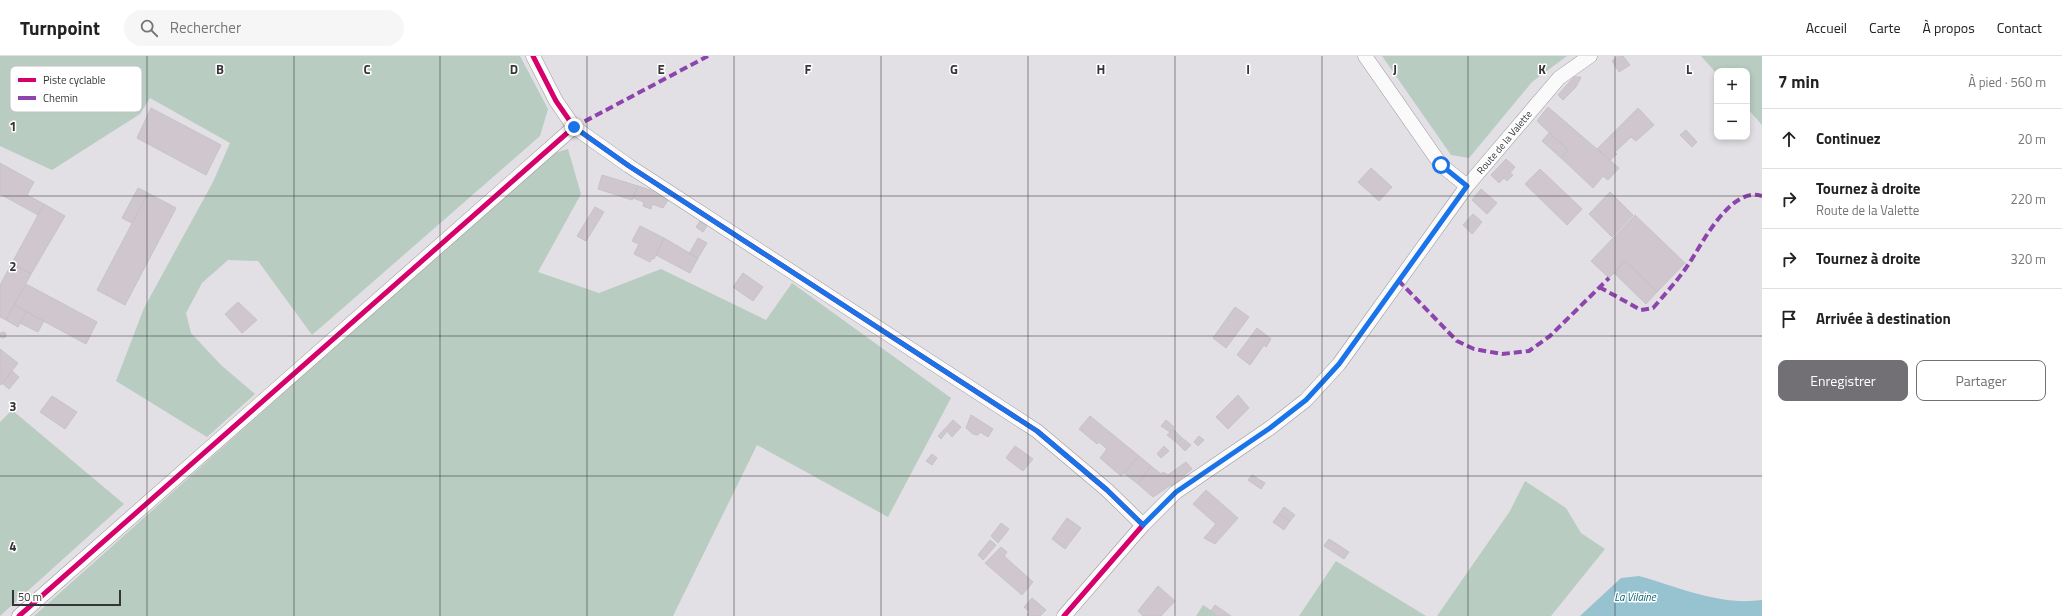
<!DOCTYPE html>
<html lang="fr">
<head>
<meta charset="utf-8">
<style>
  body { margin:0; font-family:"Titillium Web",sans-serif; background:#f6f6f6; color:#222 }
  .controls { position:absolute; right:12px; top:12px; display:grid; overflow:hidden; border-radius:8px; box-shadow:0 2px 6px #0003 }
  .controls button { width:36px; height:36px; display:grid; place-items:center; padding:0; border:0; border-bottom:1px solid #e0e0e0; background:#fff; color:#222; font:20px sans-serif }
  .scale { position:absolute; left:12px; bottom:10px; width:109px; box-sizing:border-box; padding-left:4px; border:2px solid #353437; border-top:0; font-size:11px; line-height:14px; white-space:nowrap; color:#353437; -webkit-text-stroke:3px #fff; paint-order:stroke }
  .stop { position:absolute; width:12px; height:12px; margin:-9px; border:3px solid #1a73e8; border-radius:50%; background:#fff }
  .stop.end { background:#1a73e8; border-color:#fff; box-shadow:0 1px 4px #0008 }
  .list { margin:0; padding:0; list-style:none }
  h2 { display:flex; justify-content:space-between; align-items:center; height:52px; margin:0; padding:0 16px; font-size:17px }
  h2 small { font-size:13px; font-weight:400; color:#767676 }
  .list li { display:grid; grid-template-columns:26px 1fr auto; gap:12px; align-items:center; box-sizing:border-box; height:60px; padding:0 16px; border-top:1px solid #e0e0e0 }
  .list b { display:block; font-size:15px; white-space:nowrap }
  .list p { margin:0; font-size:13px; white-space:nowrap; color:#767676 }
  .list em { font-size:13px; font-style:normal; color:#767676 }
  .actions { display:flex; gap:8px; padding:12px 16px }
  .actions a { flex:1; padding:9px 0; border:1px solid #727074; border-radius:8px; text-align:center; font-size:14px; color:#727074 }
  .actions .main { background:#727074; color:#fff }
  .icon { flex:none; width:22px; height:22px; fill:none; stroke:currentColor; stroke-width:2; stroke-linecap:round; stroke-linejoin:round }
  .map { position:relative; flex:none; width:1762px; height:560px; overflow:hidden }
  header { display:flex; align-items:center; gap:24px; box-sizing:border-box; height:56px; padding:0 20px; background:#fff; border-bottom:1px solid #e0e0e0 }
  header strong { font-size:19px }
  nav { display:flex; gap:22px; margin-inline-start:auto; font-size:14px }
  .search { width:280px; height:36px; background:#f6f6f6; display:flex; align-items:center; gap:10px; box-sizing:border-box; padding:0 14px; border-radius:22px; color:#767676; font-size:15px }
  main { display:flex }
  aside { flex:1; background:#fff }
  .map>svg:first-child { display:block }
  .green { fill:#b8ccc1 }
  .water { fill:#97c3d0 }
  .building { fill:#d0c7ce; stroke:#c4c3c5 }
  .lines { fill:none; stroke-linecap:round; stroke-linejoin:round }
  .minor-casing { stroke:#9a989b; stroke-width:15 }
  .minor { stroke:#fbfafb; stroke-width:14 }
  .quiet { stroke:#8e44ad; stroke-width:4; stroke-dasharray:8 4; stroke-linecap:butt }
  .cycleway-casing { stroke:#fff; stroke-width:8 }
  .cycleway { stroke:#d6006c; stroke-width:5 }
  .route { stroke:#1a73e8; stroke-width:5 }
  .grid { fill:none; stroke:#353437; stroke-width:1; stroke-opacity:0.55 }
  .labels { text-anchor:middle; stroke-width:3; stroke-linejoin:round; paint-order:stroke }
  .street-label { font-size:10px; fill:#353437; stroke:#fff }
  .water-label { font-size:11px; font-style:italic; fill:#066172; stroke:#fff }
  .key { fill:#fff; stroke:#c2c2c3; stroke-width:1 }
  .key-label { font-size:11px; fill:#353437 }
  .grid-label { font-size:13px; text-anchor:middle; font-weight:bold; fill:#353437; stroke:#fff; stroke-width:3; stroke-linejoin:round; paint-order:stroke }
</style>
</head>
<body>
<header>
<strong>Turnpoint</strong>
<div class="search"><svg class="icon" aria-label="search" viewBox="0 0 24 24"><circle cx="10" cy="10" r="6"/><path d="M15 15l6 6"/></svg>Rechercher</div>
<nav><a>Accueil</a><a>Carte</a><a>À propos</a><a>Contact</a></nav>
</header>
<main>
<div class="map">
<svg width="1762" height="560" viewBox="0 0 1762 560">
  <rect width="100%" height="100%" fill="#e2e0e4"/>
  <path class="green" d="M0 0H520L548 53 540 80 312 279 258 205 228 204 202 227 186 257 191 277 221 309 255 338 207 381 116 325 144 252 213 126 230 87 150 42 140 58 52 114 0 90Z
    M1382 0H1567L1532 26 1469 102 1451 99Z
    M1701 0H1762V69L1747 52V15H1717V18Z
    M568 93 581 138 538 216 599 237 661 213 766 264 792 227 951 342 888 461 757 389 673 560H34L551 98Z
    M12 354 124 448 0 560V366Z
    M1525 425 1566 452 1581 477 1605 493 1551 560H1437L1510 455Z
    M1336 505 1426 560H1299Z
    M1203 549 1220 560H1196Z"/>
  <path class="water" d="M1639 520C1678 531 1721 550 1762 544V560H1580L1621 522Z"/>
  <path class="building" d="M1618 0H1623L1630 9 1619 16 1612 5Z
    M1574 21H1581L1576 31 1563 44 1558 39Z
    M1548 51 1619 112 1608 124 1603 120 1593 132 1561 102 1568 94 1537 65Z
    M151 52 221 89 206 119 137 82Z
    M1638 52 1654 69 1636 85 1631 81 1615 96 1617 98 1610 104 1597 93Z
    M1686 74 1697 86 1692 91 1680 79Z
    M1549 77 1568 94 1561 102 1542 85Z
    M1506 103 1515 111 1510 117 1513 119 1507 125 1504 122 1499 127 1491 119Z
    M0 107 34 126 27 139 44 148 38 159 0 138Z
    M1371 112 1392 131 1379 145 1358 126Z
    M1540 113 1582 153 1567 169 1525 128Z
    M602 119 638 130 632 144 598 133Z
    M638 130 656 136 668 144 663 152 652 148 651 153 643 150 644 146 633 142Z
    M138 132 148 137 132 167 122 162Z
    M1481 133 1497 147 1487 158 1472 144Z
    M1610 136 1633 159 1612 181 1589 158Z
    M148 137 176 152 125 249 97 234Z
    M44 148 65 160 31 218 12 207Z
    M595 151 604 156 586 185 577 180Z
    M1473 158 1482 166 1472 178 1463 169Z
    M1635 159 1685 207 1657 236 1625 205 1609 222 1591 205Z
    M700 165 707 170 703 176 696 171Z
    M640 170 664 182 654 203 652 202 650 206 634 198 639 188 632 185Z
    M664 182 698 202 690 217 656 199Z
    M698 182 707 187 698 202 689 198Z
    M1625 205 1657 236 1646 248 1614 217Z
    M12 207 31 218 6 264 0 261V229Z
    M743 217 763 231 753 245 733 231Z
    M26 228 97 266 86 288 14 249Z
    M238 246 257 264 242 277 225 258Z
    M14 249 26 256 18 271 6 264Z
    M1235 251 1249 261 1226 292 1213 282Z
    M26 256 44 265 38 276 20 267Z
    M1257 272 1271 283 1266 291 1264 289 1250 309 1237 299Z
    M0 279a3 3 0 1 1 6 0a3 3 0 1 1-6 0Z
    M0 293 18 307 1 329 0 328Z
    M12 315 19 321 9 333 2 327Z
    M1238 339 1249 352 1228 373 1216 361Z
    M52 340 77 356 65 373 40 356Z
    M971 359 993 373 988 381 980 376 978 379 973 378 966 372Z
    M1090 360 1139 400 1121 420 1100 402 1107 393 1099 386 1097 388 1079 373Z
    M953 364 961 371 952 381 947 375 941 383 938 380Z
    M1166 364 1174 371 1170 376 1161 370Z
    M1173 373 1182 382 1177 387 1167 379Z
    M1199 380 1204 384 1198 390 1194 386Z
    M1182 382 1191 389 1185 395 1177 387Z
    M1015 390 1033 403 1023 415 1006 402Z
    M1164 390 1169 395 1161 402 1157 398Z
    M932 398 937 402 932 409 926 405Z
    M1139 400 1151 410 1138 428 1124 417Z
    M1186 406 1192 413 1172 430 1171 429 1153 441 1138 428 1151 410 1161 418 1163 416 1168 419Z
    M1252 419 1265 427 1261 433 1248 424Z
    M1206 434 1238 462 1215 488 1204 482 1216 468 1193 448Z
    M1284 451 1295 459 1290 465 1279 458Z
    M1279 458 1290 465 1284 474 1273 466Z
    M1067 462 1081 472 1065 493 1052 483Z
    M1001 467 1009 473 998 487 991 480Z
    M1329 483 1349 496 1344 503 1324 490Z
    M990 484 996 489 983 504 978 499Z
    M1001 491 1007 496 1004 500 1033 526 1022 539 985 507Z
    M1158 530 1175 545 1161 560H1143L1138 555Z
    M1032 542 1046 554 1040 560 1027 559 1030 556 1024 551Z
    M1215 549 1231 560H1217L1211 555Z"/>
  <g class="lines">
    <defs>
      <path id="minor" d="M533 0 556 45 574 71 629 110 1037 375 1107 434 1143 469
        M1365 0 1441 109 1467 130
        M19 560 574 71
        M1064 560 1143 469 1176 436 1270 372 1306 344 1339 308 1467 130 1559 22 1590 0"/>
    </defs>
    <use href="#minor" class="minor-casing"/>
    <use href="#minor" class="minor"/>
    <path class="quiet" d="M574 71 708 0
      M1398 224 1457 285 1474 293 1502 298 1529 295 1550 280 1609 222
      M1599 231 1641 254 1653 252C1666 237 1679 223 1690 206 1703 186 1731 130 1762 140"/>
    <defs>
      <path id="cycleway" d="M533 0 556 45 574 71 629 110 1037 375 1107 434 1143 469 1064 560
        M19 560 574 71"/>
    </defs>
    <use href="#cycleway" class="cycleway-casing"/>
    <use href="#cycleway" class="cycleway"/>
  </g>
  <g class="lines">
    <path class="route" d="M574 71 629 110 1037 375 1107 434 1143 469 1176 436 1270 372 1306 344 1339 308 1467 130 1441 109"/>
  </g>
  <path class="grid" d="M147 0V560M294 0V560M440 0V560M587 0V560M734 0V560M881 0V560M1028 0V560M1175 0V560M1322 0V560M1468 0V560M1615 0V560M0 140H1762M0 280H1762M0 420H1762"/>
  <g class="labels">
    <g class="street-label">
      <text transform="translate(1504 86) rotate(-50)" y="4">Route de la Valette</text>
    </g>
    <g class="water-label">
      <text x="1635" y="545">La Vilaine</text>
    </g>
  </g>
  <rect x="10" y="10" width="132" height="46" rx="6" class="key"/>
  <rect x="18" y="22" width="18" height="4" fill="#d6006c"/>
  <rect x="18" y="40" width="18" height="4" fill="#8e44ad"/>
  <g class="key-label">
    <text x="43" y="28">Piste cyclable</text>
    <text x="43" y="46">Chemin</text>
  </g>
  <g class="grid-label">
    <text x="220" y="18">B</text>
    <text x="367" y="18">C</text>
    <text x="514" y="18">D</text>
    <text x="661" y="18">E</text>
    <text x="808" y="18">F</text>
    <text x="954" y="18">G</text>
    <text x="1101" y="18">H</text>
    <text x="1248" y="18">I</text>
    <text x="1395" y="18">J</text>
    <text x="1542" y="18">K</text>
    <text x="1689" y="18">L</text>
    <text x="13" y="75">1</text>
    <text x="13" y="215">2</text>
    <text x="13" y="355">3</text>
    <text x="13" y="495">4</text>
  </g>
</svg>
<div class="controls">
<button>+</button>
<button>−</button>
</div>
<div class="scale">50 m</div>
<div class="stop" style="left:1441px;top:109px"></div>
<div class="stop end" style="left:574px;top:71px"></div>
</div>
<aside>
<h2>7 min<small>À pied · 560 m</small></h2>
<ul class="list">
<li><svg class="icon" aria-label="ahead" viewBox="0 0 24 24"><path d="M12 20V5M6 11l6-6 6 6"/></svg><div><b>Continuez</b></div><em>20 m</em></li>
<li><svg class="icon" aria-label="right" viewBox="0 0 24 24"><path d="M7 20v-9h11M14 6l5 5-5 5"/></svg><div><b>Tournez à droite</b><p>Route de la Valette</p></div><em>220 m</em></li>
<li><svg class="icon" aria-label="right" viewBox="0 0 24 24"><path d="M7 20v-9h11M14 6l5 5-5 5"/></svg><div><b>Tournez à droite</b></div><em>320 m</em></li>
<li><svg class="icon" aria-label="arrive" viewBox="0 0 24 24"><path d="M6 21V4h12l-3 4 3 4H6"/></svg><div><b>Arrivée à destination</b></div></li>
</ul>
<div class="actions"><a class="main">Enregistrer</a><a>Partager</a></div>
</aside>
</main>
</body>
</html>
